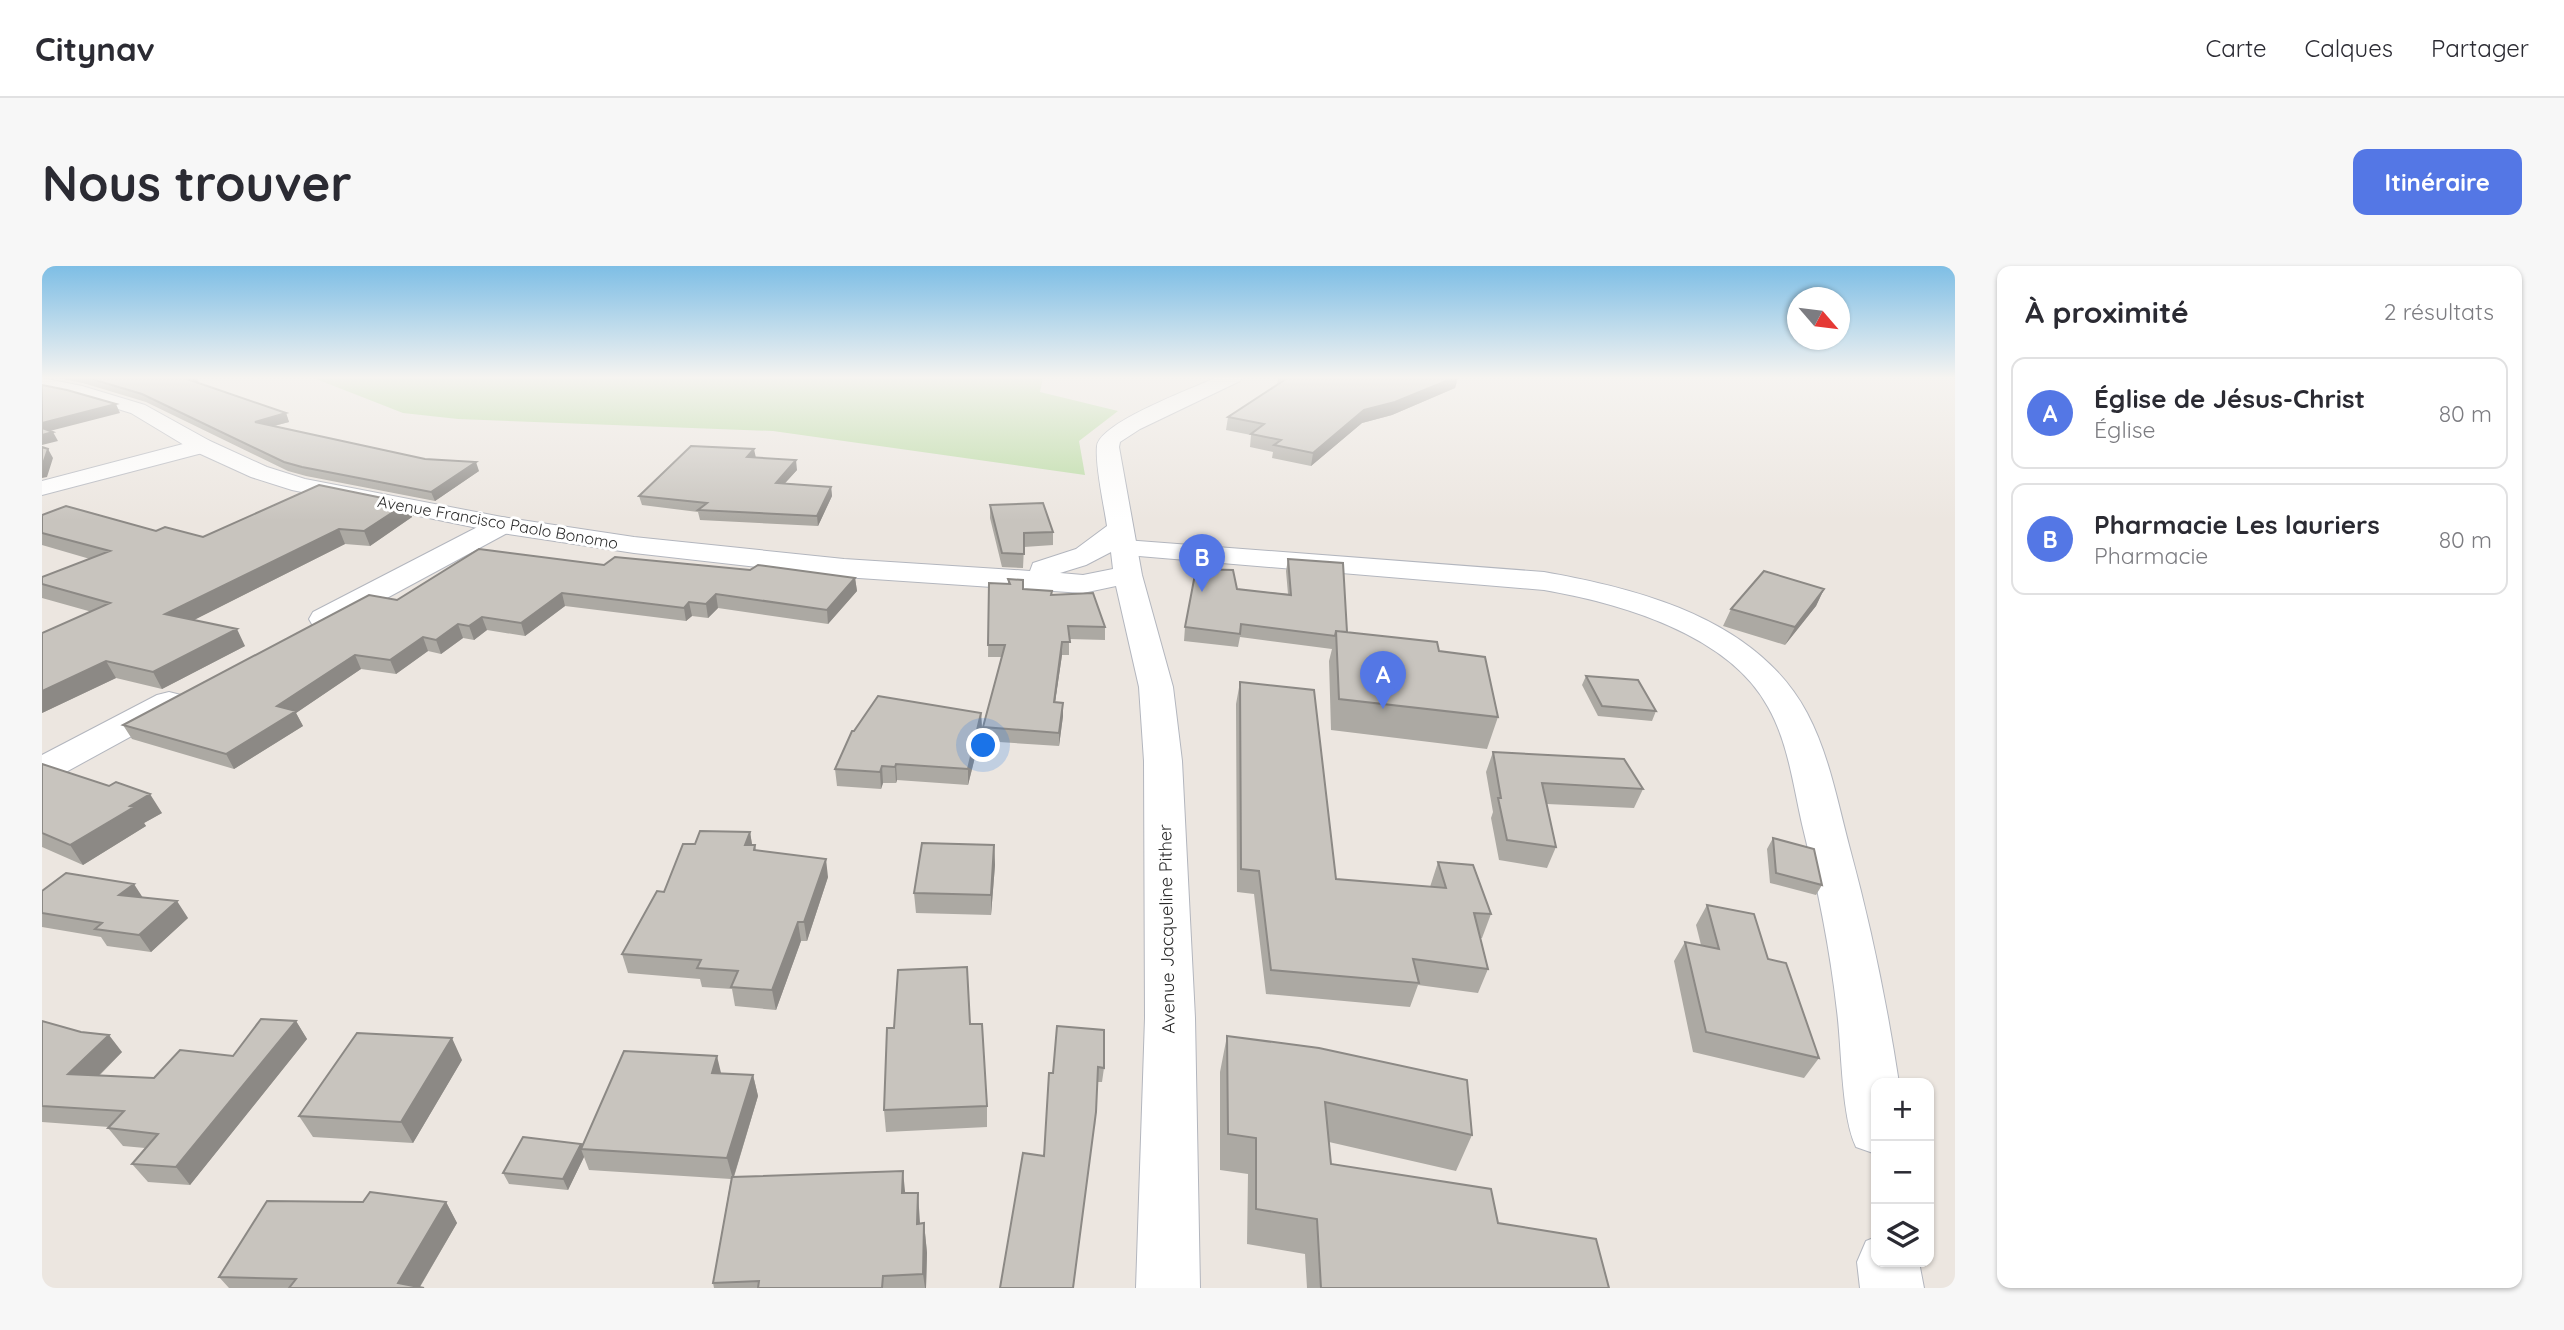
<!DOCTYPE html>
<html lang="fr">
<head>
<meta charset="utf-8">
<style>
  body { margin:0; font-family:Quicksand,sans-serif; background:#f7f7f7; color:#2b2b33 }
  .controls { position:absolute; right:21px; bottom:21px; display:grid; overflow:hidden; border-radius:14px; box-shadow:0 2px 5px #0004 }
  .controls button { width:63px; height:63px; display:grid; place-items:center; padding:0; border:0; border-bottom:2px solid #e1e1e2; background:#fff; color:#2b2b33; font:35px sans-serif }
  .compass { position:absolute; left:1745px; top:21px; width:63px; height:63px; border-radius:50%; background:#fff; box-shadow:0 2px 5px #0004; rotate:118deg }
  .you { position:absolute; left:942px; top:480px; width:24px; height:24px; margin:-18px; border:5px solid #fff; border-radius:50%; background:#1a73e8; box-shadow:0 0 0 10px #1a73e833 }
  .badge { display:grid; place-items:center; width:46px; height:46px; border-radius:50%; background:#5477e5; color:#fff; font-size:23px; font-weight:700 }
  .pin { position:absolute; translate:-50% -58px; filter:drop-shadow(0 2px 4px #0008) }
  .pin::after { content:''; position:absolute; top:37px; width:24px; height:21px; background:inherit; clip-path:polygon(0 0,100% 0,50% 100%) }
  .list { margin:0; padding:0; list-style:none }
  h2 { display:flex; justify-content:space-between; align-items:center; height:91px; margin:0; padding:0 28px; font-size:30px }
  h2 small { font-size:23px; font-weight:400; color:#7c7c81 }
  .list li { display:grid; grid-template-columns:46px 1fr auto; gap:21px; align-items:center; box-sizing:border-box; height:112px; margin:0 14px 14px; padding:0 14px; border:2px solid #e1e1e2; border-radius:14px }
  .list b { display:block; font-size:26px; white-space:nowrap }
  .list p { margin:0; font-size:23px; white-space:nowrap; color:#7c7c81 }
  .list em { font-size:23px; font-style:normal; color:#7c7c81 }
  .icon { flex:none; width:38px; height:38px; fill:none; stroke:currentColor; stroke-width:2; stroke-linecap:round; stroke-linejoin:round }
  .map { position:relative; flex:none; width:1913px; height:1022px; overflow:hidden; border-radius:14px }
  header { display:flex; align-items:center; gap:42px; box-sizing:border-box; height:98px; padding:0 35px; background:#fff; border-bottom:2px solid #e1e1e2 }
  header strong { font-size:33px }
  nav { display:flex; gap:38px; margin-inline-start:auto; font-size:24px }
  .intro { display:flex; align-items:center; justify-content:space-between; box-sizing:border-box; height:168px; padding:0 42px }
  h1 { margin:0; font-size:49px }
  .button { padding:18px 32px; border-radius:14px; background:#5477e5; color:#fff; font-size:24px; font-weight:700 }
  main { display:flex; gap:42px; padding:0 42px }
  aside { flex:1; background:#fff; border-radius:14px; box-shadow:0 2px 5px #0004 }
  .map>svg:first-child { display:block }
  .green { fill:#badba3 }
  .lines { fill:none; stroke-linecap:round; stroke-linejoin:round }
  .minor-casing { stroke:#b3b6be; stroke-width:2 }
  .tertiary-casing { stroke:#b3b6be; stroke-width:2 }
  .minor { fill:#fff; fill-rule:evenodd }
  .tertiary { fill:#fff; fill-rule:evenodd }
  .wall { fill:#aca9a3 }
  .shaded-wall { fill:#8c8985 }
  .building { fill:#c8c4be; stroke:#8c8985; stroke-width:2 }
  .labels { text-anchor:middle; stroke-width:6; stroke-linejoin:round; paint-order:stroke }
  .far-street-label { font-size:16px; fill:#2c2c2c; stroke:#fff }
  .street-label { font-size:18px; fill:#2c2c2c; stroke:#fff }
</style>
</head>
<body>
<header>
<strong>Citynav</strong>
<nav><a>Carte</a><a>Calques</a><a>Partager</a></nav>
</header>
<div class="intro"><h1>Nous trouver</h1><a class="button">Itinéraire</a></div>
<main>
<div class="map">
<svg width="1913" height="1022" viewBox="0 0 1913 1022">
  <rect width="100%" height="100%" fill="#ece6e0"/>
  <path class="green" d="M269 111H1001L998 126 1076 145 1037 175 1043 209 731 165 416 153 361 147Z"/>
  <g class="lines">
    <defs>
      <path id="minor" d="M160 173 168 175 171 180 168 185 0 229V215Z
        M460 251 469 253 473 259 469 265 293 360 282 362 271 360 267 353 271 346 451 253Z
        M1083 274 1502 306C1598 323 1715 353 1765 447 1787 488 1796 538 1808 583 1829 660 1845 738 1857 817H1834V888L1814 881C1799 850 1800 783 1795 745 1788 682 1775 619 1760 558 1751 518 1746 476 1726 441 1687 368 1577 337 1502 324L1073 288 1069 282 1073 276Z
        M127 426 139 429 144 436 139 443 13 512 0 515V489L115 429Z
        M1834 971V996H1877L1882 1022H1818L1815 996 1824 975Z"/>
      <path id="tertiary" d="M1175 111H1200L1198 115 1098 163 1078 176 1077 181 1100 309 1131 421 1140 495 1153 752 1158 1022H1094L1103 752 1102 495 1097 421 1074 320 1041 327 802 311 592 287 460 267 250 224 209 211 152 185 89 147 30 129 0 124V112L40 120 103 139 168 175 225 201 263 213 460 251 592 271 802 293 988 305 991 297 1034 283 1065 260C1062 239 1053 200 1055 180 1058 156 1152 122 1175 111ZM1069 286 1071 303 1041 309 1018 307 1044 299Z"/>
    </defs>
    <use href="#minor" class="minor-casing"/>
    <use href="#tertiary" class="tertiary-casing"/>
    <use href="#minor" class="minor"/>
    <use href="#tertiary" class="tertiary"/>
  </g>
  <path class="wall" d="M10 111H154L157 117 244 147 247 156 232 160 437 205 393 235 264 210 246 205 104 136 41 117Z
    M1236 111H1416L1413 122 1350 149 1320 157 1269 200 1230 192 1231 186 1208 181 1209 169 1184 164 1186 151 1235 119Z
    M714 192 755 204 743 217 789 221 790 230 776 260 658 254 656 246 600 239 597 230Z
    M365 237 370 251 328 280 303 278 152 354 203 380 120 423 74 412 0 447V367L50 346 0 332V311L48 293 0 279V249L161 271Z
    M948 239 1011 266V279L982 281 981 302 960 301 948 252Z
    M1246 293 1305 366 1397 385 1456 451 1445 483 1289 464 1287 395 1290 383 1198 371 1196 381 1142 375 1143 361 1195 323 1246 328 1244 305Z
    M562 299 708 304 813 312 815 325 786 358 676 342 666 352 650 350 644 355 523 340 483 370 445 364 432 374 421 372 399 388 386 385 354 408 319 403 254 447 261 460 192 503 90 473 81 459 355 334Z
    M966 313 981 323 1010 325V329L1063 361V374L1027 373V389H1020L1013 437 1021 450 1017 480 942 475 941 461 960 391H946L947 317 966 318Z
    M1782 323 1774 340 1743 379 1681 360 1689 343Z
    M1544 410 1614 445 1610 455 1556 450 1540 419Z
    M1198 416 1294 613 1388 621 1396 596 1449 648 1440 672H1438L1446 703 1436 727 1376 719 1368 741 1224 728 1212 628 1195 626 1194 438Z
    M939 447 940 463 926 519 855 514 854 517H841L839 523 795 520 793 503Z
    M1451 486 1601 523 1592 542 1505 538 1514 581 1505 602 1457 594 1449 552 1451 546 1444 506Z
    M0 498 120 547 102 557 104 560 41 599 0 581Z
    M708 566 710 579H713L714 584 786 611 765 675H759L734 744 693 740 690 723 660 721 658 713 586 707 580 688 653 578Z
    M1731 572 1780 619 1774 629 1728 617 1725 583Z
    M952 579 953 599 949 649 874 647 872 627Z
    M0 625 101 631 146 652 109 686 65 680 59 671 0 661Z
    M1665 639 1726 693 1777 792 1762 812 1651 786 1632 695 1643 676 1659 679 1654 659Z
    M0 755 80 786 58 809 112 812 191 790 254 755 265 773 148 919 106 916 90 898 103 882 81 880 66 862 67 861 0 856Z
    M928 758 945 840V861L844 866 842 844Z
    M1015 760 1062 802 1060 816H1055L1053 861 1011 807Z
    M1185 770 1430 869 1414 905 1287 876 1289 898 1456 957 1567 1022H1265L1263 988 1205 978 1206 908 1178 904V806Z
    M420 794 371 877 271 871 257 850Z
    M679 807 711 809 716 830 692 911 863 927 878 958 882 957 885 987 884 1022H672L671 1017 689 913 547 904 542 891 526 924 467 918 461 907 539 878 540 880Z
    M404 936 415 957 378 1021 382 1022H187L177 1011Z"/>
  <path class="shaded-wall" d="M149 111H154L157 118 145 113Z
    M1414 111H1416L1413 122 1350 149 1320 157 1269 200 1271 187 1322 144Z
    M74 138 78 147 0 167V157Z
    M244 147 247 156 216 164 213 156Z
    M11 166 16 175 0 179V169Z
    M6 183 11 192 5 211 0 212V201Z
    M712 183 714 192 705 191Z
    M754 194 755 204 735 226 734 217Z
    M434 196 437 205 393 235 389 226Z
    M789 221 790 230 776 260 775 250Z
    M365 237 370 251 328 280 322 265Z
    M297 263 303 278 132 364 123 348Z
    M813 312 815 325 786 358 785 344Z
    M1782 323 1774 340 1743 379 1753 361Z
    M520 327 523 340 483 370 479 357Z
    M674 328 676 342 666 352 664 338Z
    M647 336 650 350 644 355 642 342Z
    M440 351 445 364 432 374 427 360Z
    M416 358 421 372 399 388 394 374Z
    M195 363 203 380 120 423 111 406Z
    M381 371 386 385 354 408 348 394Z
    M1020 376V389L1011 450 1012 436Z
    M313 389 319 403 254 447 261 460 192 503 184 488 235 440Z
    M64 395 74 412 0 447V425Z
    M1021 437V450L1017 480V467Z
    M939 447 940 463 926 519V503Z
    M854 498 855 514 854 517 853 501Z
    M840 500 841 517 839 523 838 506Z
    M108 528 120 547 102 557 104 560 41 599 28 579 88 540Z
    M708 566 711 584 703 579Z
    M952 579 953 599 949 649V629Z
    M784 593 786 611 765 675 762 656Z
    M92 618 103 635 77 629Z
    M135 635 146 652 109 686 97 669Z
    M756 656 759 675 734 744 730 724Z
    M254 755 265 773 148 919 134 901Z
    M67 769 80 786 41 825 26 808Z
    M410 772 420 794 371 877 359 856Z
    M675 790 680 811 670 807Z
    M711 809 716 830 691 913 685 892Z
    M539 878 541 883H539L542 891 526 924 521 913Z
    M861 905 864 935 860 927Z
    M876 927 878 957 875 958Z
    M404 936 415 957 377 1022 356 1017Z
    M882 957 885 987 884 1022H883L881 1008Z"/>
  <path class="building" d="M43 111H149L145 113 244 147 213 156 383 193 434 196 389 226 260 201 242 196 100 128Z
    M1247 111H1414L1353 136 1322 144 1271 187 1232 179 1239 174 1209 168 1222 158 1186 151Z
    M0 119 25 124 74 138 0 157Z
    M0 162 11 166 0 169Z
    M649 180 712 183 705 191 754 194 734 217 789 221 775 250 656 244 665 237 597 230Z
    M0 181 6 183 0 201Z
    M277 219 365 237 322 265 297 263 123 348 195 363 111 406 64 395 0 425V367L68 337 0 318V311L68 285 0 267V249L24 240 114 265 123 261 161 271Z
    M1001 237 1011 266 982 267V288L960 287 948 239Z
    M437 283 562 299 573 291 708 304 716 299 813 312 785 344 674 328 664 338 647 336 642 342 520 327 479 357 440 351 427 360 416 358 394 374 381 371 348 394 313 389 235 440 254 445 184 488 81 459 327 329 355 334Z
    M1246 293 1301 297 1305 366 1294 365 1293 370 1199 358 1198 368 1143 361 1154 303 1191 304 1195 323 1249 329Z
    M1722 305 1782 323 1753 361 1689 343Z
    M966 313 981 314V323L1010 325 1009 329 1051 327 1063 361 1026 360 1028 376H1020L1012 436 1021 437 1017 467 941 461 963 379H946L947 317 968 318Z
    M1294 365 1395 376 1397 385 1443 391 1456 451 1297 433Z
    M1544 410 1596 414 1614 445 1560 440Z
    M1198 416 1272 424 1294 613 1404 622 1396 596 1431 599 1449 648 1432 647 1446 703 1371 693 1377 717 1229 704 1217 605 1199 603Z
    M836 430 939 447 926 503 854 498 853 501 840 500 838 506 793 503 810 465H812Z
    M1451 486 1582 493 1601 523 1500 517 1514 581 1465 574 1456 532H1459Z
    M0 498 67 520 74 516 108 528 88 540 92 541 28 579 0 567Z
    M658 565 708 566 703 579H713L712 584 784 593 762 656H756L730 724 689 721 696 705 655 702 659 694 580 688 615 625 622 626 641 578H653Z
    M1731 572 1772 583 1780 619 1734 607Z
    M880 577 952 579 949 629 872 627Z
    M24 607 92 618 77 629 135 635 97 669 53 663 60 657 0 647V625Z
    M1665 639 1712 648 1726 693 1744 697 1777 792 1664 766 1643 676 1677 683Z
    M925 701 928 758H940L945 840 842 844 845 762H852L856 704Z
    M219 753 254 755 134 901 90 898 116 868 66 862 82 845 0 840V755L39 766 67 769 26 808 112 812 138 784 191 790Z
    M1015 760 1062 764V802L1056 801 1054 846 1031 1022H958L981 887 1002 890 1007 807H1011Z
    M315 767 410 772 359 856 257 850Z
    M1185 770 1277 782 1425 814 1430 869 1283 836 1289 898 1449 923 1456 957 1554 973 1567 1022H1279L1275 953 1214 943V872L1186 868Z
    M582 785 675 790 670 807 711 809 685 892 539 883Z
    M481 871 539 878 521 913 461 907Z
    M861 905 860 927H876L875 958 882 957 881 1008 841 1010 840 1022H716L717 1015 671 1017 690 911Z
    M328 926 404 936 356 1017 382 1022H247L254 1013 177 1011 225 935 321 936Z"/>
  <linearGradient id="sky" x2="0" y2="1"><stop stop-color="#7ebee5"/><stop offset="0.44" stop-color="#f6f4f1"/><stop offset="1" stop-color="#f6f4f1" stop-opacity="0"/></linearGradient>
  <rect width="1913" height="254" fill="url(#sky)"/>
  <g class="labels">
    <g class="far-street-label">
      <text transform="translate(456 256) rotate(10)" y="6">Avenue Francisco Paolo Bonomo</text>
    </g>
    <g class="street-label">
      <text transform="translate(1125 663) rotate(-91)" y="6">Avenue Jacqueline Pither</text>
    </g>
  </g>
</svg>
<div class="controls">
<button>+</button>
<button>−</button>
<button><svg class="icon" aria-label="layers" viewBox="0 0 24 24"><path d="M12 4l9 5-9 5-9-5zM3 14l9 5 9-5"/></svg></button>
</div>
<svg class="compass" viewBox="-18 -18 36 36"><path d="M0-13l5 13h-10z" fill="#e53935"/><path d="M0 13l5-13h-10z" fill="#7c7c81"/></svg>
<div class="you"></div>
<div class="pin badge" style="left:1341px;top:443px">A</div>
<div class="pin badge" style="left:1160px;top:326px">B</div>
</div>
<aside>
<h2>À proximité<small>2 résultats</small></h2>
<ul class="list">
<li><span class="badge">A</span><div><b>Église de Jésus-Christ</b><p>Église</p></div><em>80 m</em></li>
<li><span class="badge">B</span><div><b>Pharmacie Les lauriers</b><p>Pharmacie</p></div><em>80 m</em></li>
</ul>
</aside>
</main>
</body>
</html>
